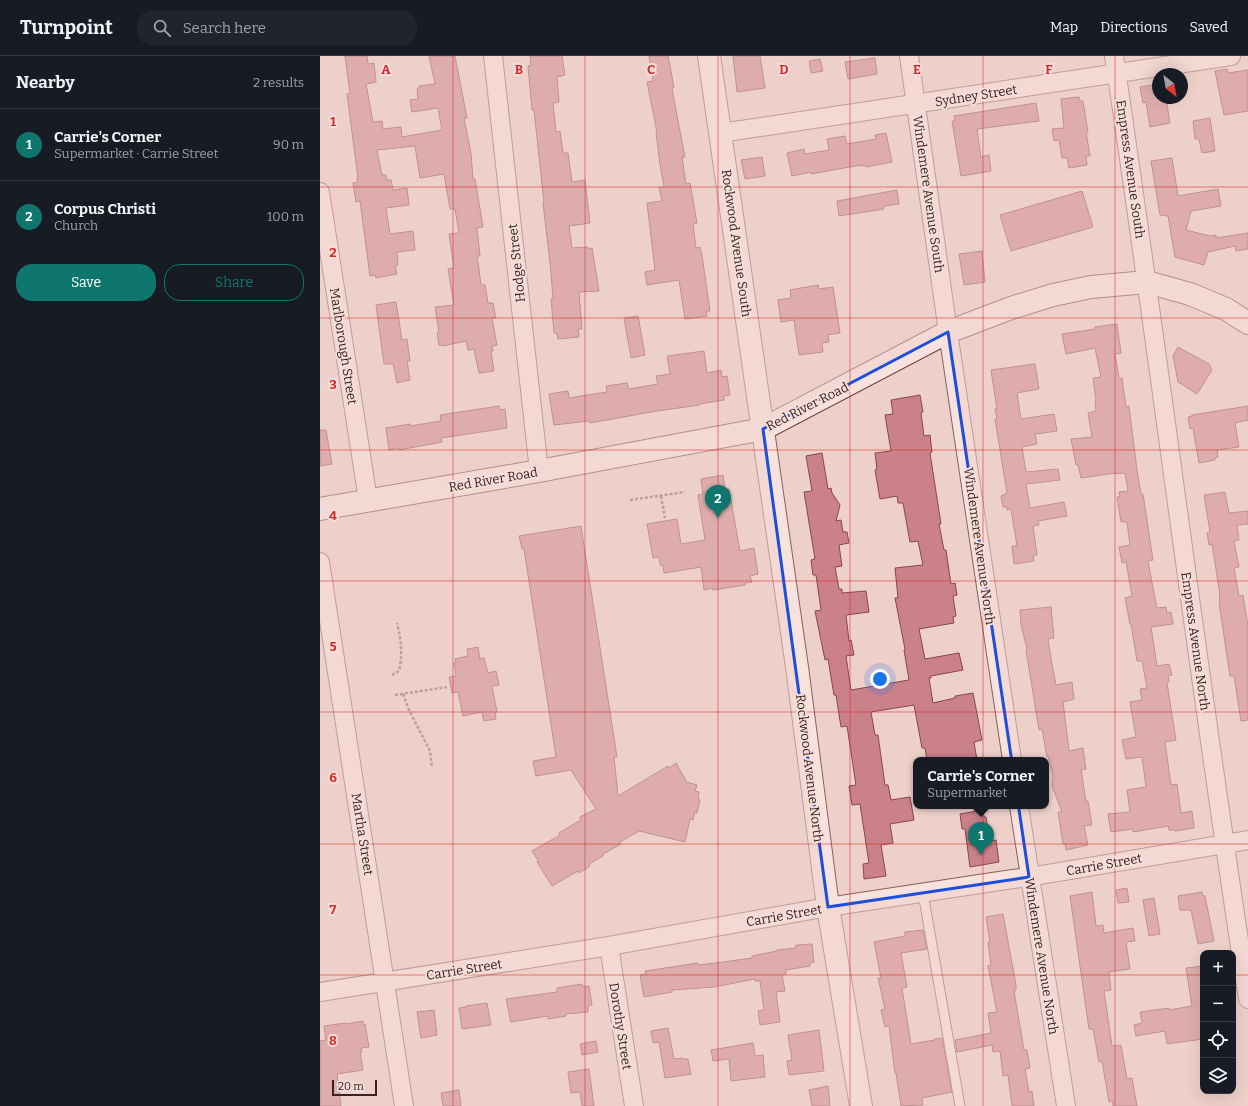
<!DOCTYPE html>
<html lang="en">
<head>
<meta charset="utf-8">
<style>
  body { margin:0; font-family:Bitter,serif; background:#20242c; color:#f1f3f6 }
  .controls { position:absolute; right:12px; bottom:12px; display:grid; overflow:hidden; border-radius:8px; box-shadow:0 4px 16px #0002 }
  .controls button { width:36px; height:36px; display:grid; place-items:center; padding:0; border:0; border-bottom:1px solid #363941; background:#171b24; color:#f1f3f6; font:20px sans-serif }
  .compass { position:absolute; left:832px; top:12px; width:36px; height:36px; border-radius:50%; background:#171b24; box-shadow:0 4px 16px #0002; rotate:149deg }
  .scale { position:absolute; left:12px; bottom:10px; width:45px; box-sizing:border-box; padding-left:4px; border:2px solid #3b2123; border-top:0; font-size:11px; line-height:14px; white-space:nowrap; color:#3b2123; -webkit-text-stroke:3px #f5ded9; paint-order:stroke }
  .you { position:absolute; left:560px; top:623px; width:14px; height:14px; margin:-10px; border:3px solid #fff; border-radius:50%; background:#1a73e8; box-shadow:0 0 0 6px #1a73e833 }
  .badge { display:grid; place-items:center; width:26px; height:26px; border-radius:50%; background:#0f766e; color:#fff; font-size:13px; font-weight:700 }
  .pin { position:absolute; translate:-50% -33px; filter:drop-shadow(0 1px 2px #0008) }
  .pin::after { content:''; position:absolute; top:21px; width:14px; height:12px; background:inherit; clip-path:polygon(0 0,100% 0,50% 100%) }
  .popup { position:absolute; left:593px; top:701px; width:136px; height:52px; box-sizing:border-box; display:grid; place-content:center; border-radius:8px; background:#171b24; filter:drop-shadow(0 1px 3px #0005); font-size:13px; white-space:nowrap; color:#9ea1a6 }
  .popup b { font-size:15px; color:#f1f3f6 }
  .popup::after { content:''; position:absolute; left:50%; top:100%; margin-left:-8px; border:8px solid transparent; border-top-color:#171b24 }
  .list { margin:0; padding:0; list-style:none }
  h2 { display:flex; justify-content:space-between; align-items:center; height:52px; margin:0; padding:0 16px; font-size:17px }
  h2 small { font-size:13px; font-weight:400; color:#9ea1a6 }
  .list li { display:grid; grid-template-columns:26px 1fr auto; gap:12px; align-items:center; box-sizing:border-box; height:72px; padding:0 16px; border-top:1px solid #363941 }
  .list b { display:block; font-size:15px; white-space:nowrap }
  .list p { margin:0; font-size:13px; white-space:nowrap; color:#9ea1a6 }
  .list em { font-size:13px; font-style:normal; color:#9ea1a6 }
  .actions { display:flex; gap:8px; padding:12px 16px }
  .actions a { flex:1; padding:9px 0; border:1px solid #0f766e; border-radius:16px; text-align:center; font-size:14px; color:#0f766e }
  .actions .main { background:#0f766e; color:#fff }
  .icon { flex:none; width:22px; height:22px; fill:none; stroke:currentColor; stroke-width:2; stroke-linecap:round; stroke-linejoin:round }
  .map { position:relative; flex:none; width:928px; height:1050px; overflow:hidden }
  header { display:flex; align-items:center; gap:24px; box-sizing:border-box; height:56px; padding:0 20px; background:#171b24; border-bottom:1px solid #363941 }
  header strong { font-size:19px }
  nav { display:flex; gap:22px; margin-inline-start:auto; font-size:14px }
  .search { width:280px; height:36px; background:#20242c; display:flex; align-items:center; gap:10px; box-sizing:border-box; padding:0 14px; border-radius:16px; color:#9ea1a6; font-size:15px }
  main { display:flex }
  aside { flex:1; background:#171b24 }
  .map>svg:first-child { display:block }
  .building { fill:#cb818a; stroke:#89454e }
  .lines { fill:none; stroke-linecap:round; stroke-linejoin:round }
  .service-casing { stroke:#8a5e5f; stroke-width:11 }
  .minor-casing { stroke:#8a5e5f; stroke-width:20 }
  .tertiary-casing { stroke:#8a5e5f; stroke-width:24 }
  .secondary-casing { stroke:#6c4143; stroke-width:24 }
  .path { stroke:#8a5e5f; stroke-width:2.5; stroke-dasharray:3 2; stroke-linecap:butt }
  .service { stroke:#f8e2dd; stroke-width:9 }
  .minor { stroke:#f8e2dd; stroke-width:18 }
  .tertiary { stroke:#f8e2dd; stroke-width:22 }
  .secondary { stroke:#f8e2dd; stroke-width:22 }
  .marked { fill:none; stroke:#1d4ed8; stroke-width:3; stroke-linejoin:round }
  .grid { fill:none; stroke:#d62828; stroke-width:1; stroke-opacity:0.55 }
  .labels { text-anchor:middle; stroke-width:4; stroke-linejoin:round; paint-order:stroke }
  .street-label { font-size:13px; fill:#3b2123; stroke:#f5ded9 }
  .grid-label { font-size:13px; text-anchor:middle; font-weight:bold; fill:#d62828; stroke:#f5ded9; stroke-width:4; stroke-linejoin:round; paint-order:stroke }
</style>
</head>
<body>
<header>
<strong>Turnpoint</strong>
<div class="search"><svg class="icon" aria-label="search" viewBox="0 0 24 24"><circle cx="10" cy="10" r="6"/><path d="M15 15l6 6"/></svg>Search here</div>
<nav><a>Map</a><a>Directions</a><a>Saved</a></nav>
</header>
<main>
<aside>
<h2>Nearby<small>2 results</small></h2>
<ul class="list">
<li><span class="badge">1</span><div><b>Carrie's Corner</b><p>Supermarket · Carrie Street</p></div><em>90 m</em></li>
<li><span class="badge">2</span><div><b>Corpus Christi</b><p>Church</p></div><em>100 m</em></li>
</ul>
<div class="actions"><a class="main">Save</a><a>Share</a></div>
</aside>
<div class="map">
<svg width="928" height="1050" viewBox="0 0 928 1050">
  <rect width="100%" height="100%" fill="#eed0ca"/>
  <path class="building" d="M25 0H47L48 8 54 7 56 26 46 28 53 66 62 65 63 73 81 71 82 81 122 74 118 52 92 56 90 44 98 43 97 33 99 32V30L115 28 109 0H135L147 62H144L151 97 153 123H155L163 171 157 172 160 200H157L159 213 161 229H165L168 247H173L176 262H172L177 289 172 290 173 295H171L174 315 159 317 154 293 148 294 146 285 122 290 121 289H119L117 277 119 276 115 251 134 249 128 213 134 212 129 178 139 177 135 153H130L124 118 100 122 95 90 57 94 62 119H66L67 124H71L73 134 87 132 89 149 66 152 70 178 93 175 95 194 77 196 78 209 75 210 77 218 56 222 55 219 50 220 40 145 36 146 33 127 38 126 37 122H38L27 38 30 37Z
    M210 0H242L245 19 237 21 239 46 233 47 236 76 240 75 243 97H248L252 126 265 124 270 167 249 170 252 192 268 191V193L272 192 279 235 259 236 262 273H258L259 281 238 283 237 277H234L231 243 233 242 230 207 223 147H224L214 54H212L208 10 211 9Z
    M329 0H348L354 31 352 32 357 60 365 101H362L366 128 370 127 377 167 373 168 376 192 380 191 382 199 390 255H386L387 260 365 263 359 224 327 229 325 216 335 214 327 147 342 145 339 132 344 131 340 109 336 76H337L327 26 333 25Z
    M413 0H440L445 32 417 36Z
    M555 2 557 18 528 23 525 6Z
    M500 3 503 15 491 17 489 5Z
    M907 13 908 17 928 14V55L904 59 895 15Z
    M838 28V42H846L850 67 830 71 826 46 823 47 820 31Z
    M759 41 760 45H763L768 76H766L770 100H766L767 109 749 112 747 102H742L739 84 734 85 732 73 744 72 741 43Z
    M716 47 719 65 657 73 661 101 669 99 671 115 641 120 632 65H635L634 60Z
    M890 62 895 95 882 97 879 83H875L873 65Z
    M566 77 572 106 546 111V110H541V109L491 118V116L472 120 467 97 484 93 485 98 509 94 507 83 525 80 527 88 556 83 555 79Z
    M442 101 445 120 425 123 421 104Z
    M852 102 858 140 898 133 901 150 871 155 866 174 890 180 896 179V182L928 177V193L916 195 915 190 888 196 884 209 855 201 848 160 840 159 831 105Z
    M577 134 579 148 564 150V153L519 160 517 145Z
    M762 135 773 171 691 195 680 159Z
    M662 195 665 226 644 229 639 198Z
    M498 229 499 233 513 231 520 277 508 279 509 286 502 287 503 296 479 299 474 264 461 266 458 244 471 242 470 234Z
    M76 246 82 284 87 283 90 305H87L90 324 77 327 73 308H64L56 249Z
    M318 260 325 299 311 302 304 262Z
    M797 268 801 297 795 298 799 322H802L806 351 809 350 817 414 821 438H823L833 504 828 505 834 537 837 552 846 551 847 557 851 556 853 568 831 571 837 610 849 608 852 619 848 620 849 626 847 627 856 684 845 686 851 729 857 728 861 757 872 755 874 772 855 775 854 774H849L848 770 813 776V773L791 776 788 758 810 756 807 734 826 731 822 701 806 703 802 684 816 681 810 646 822 644 820 633 827 632 822 605H817L811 568H810L805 542 812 540 806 506 802 507 799 491 810 489 807 466H801L797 441H800L799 436 808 435 805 417 796 418V417L761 422 758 409H756L751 383 772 381 768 357 776 355 775 345 776 344 773 322 781 321 775 292 746 298 742 278 775 273V271Z
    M858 291 889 308 892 314 877 338 858 326 853 300Z
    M384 295 387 317 401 314 402 321 407 320 410 339 404 340V344L380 348V349L337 355 270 367 269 365 234 369 229 338 248 335 249 342 287 336 286 330 307 327 309 333 338 328 336 320 350 318 347 300Z
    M715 308 719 333 697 337 701 363 734 358 737 375 715 378 717 388 702 391 706 416 738 413 740 424 706 428 710 452 744 446 747 460 718 465 719 469 713 470 717 499 713 500 714 505 694 508 692 490H697L691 453 687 454V451H683L681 440 687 437 675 363H677L675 353H677L671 314Z
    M600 339 603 356 601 357 604 380 610 379 612 396 610 397 621 468H619L624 494H626L631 528 635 527 637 539 633 540 636 560 633 561 634 567 599 573 605 603 639 597 643 614 611 620V622H609L613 647 635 642V640L653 637 662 684 654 686 657 704H607L605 692H602L594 649 551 656 555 679H558L565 729H568L571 744 590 741 594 764 570 768 573 787 561 789 566 820 544 823 543 808 549 807 540 748 532 749 529 730 536 729 527 670 521 671 516 639H514L508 603 505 604 495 555 501 554 496 519H493L491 504 495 503 484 436 492 435 486 400 502 397 508 433 511 432 512 437 520 449 516 465 521 464 523 476H527L529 487 519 489 522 510 515 511 519 533H522V537L546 535 549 556 526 559 529 585 531 584 534 599 526 600 531 634 589 624 584 594 585 593 575 542H578L575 512 603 509 598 485 590 486 583 447H578L577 440 560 443 555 414 557 413 555 397 571 395 565 359 573 358 571 344Z
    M179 350 180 354 185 353 187 372 121 382 122 386 79 394V392L69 394 66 372 90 368V370L121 365 120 359Z
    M928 350V364L915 367 919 391 897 394 898 401 895 402V404L879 407 873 372 870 373 868 361 872 360V359Z
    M0 374H6L12 408 0 410Z
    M403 419 405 433H409L420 495 434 492 438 518 430 520 432 526 425 527V529L393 534V532L384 534 381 511 344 517 343 509H340L339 501 333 502 327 468 357 463 361 488 385 484 378 439 383 438 381 423Z
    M905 436 909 457 928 455V468L917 469 919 484 914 485 919 511 914 512 919 540 923 539 928 570V664L921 665 914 620H910L899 547 900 546 899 539H900L892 488 889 489 887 477 890 476 884 439Z
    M261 470 297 701H294L298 740 348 710 349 712 356 707 367 726 377 729 375 735 379 736 378 743 380 744 377 757 375 756 373 764 370 763 365 786 319 775 300 786 301 788 283 798V800L269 808 270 810 259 817 258 815 232 830 217 806H219L212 795 240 779 239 777 261 764 260 761 276 753 251 714 216 720 213 705 236 701 204 493H202L199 480Z
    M731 551 734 582 728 583 732 608 736 629 752 626 754 643 743 646 746 670 749 695 763 692 766 713 761 714 766 745H768L772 769 764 770 768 789 746 794 745 788H743L738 756H742L732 730 733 720 728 700 727 701 722 673 719 674 706 594 707 593 701 569 700 554Z
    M158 591 160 603 164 602 168 617 176 615 179 629 172 630 177 656H175L176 663 164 665 162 656 143 660 138 636 132 637 129 621 136 620 134 607 136 606 135 603 148 600 147 593Z
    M663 754 664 761H666L670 785 676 784 679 806 650 811 645 773H642L640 758Z
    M807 832 809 846 798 847 796 834Z
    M772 836 776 870 783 869 784 877 813 872 815 885 806 886 810 913 789 916 791 934 784 935 792 990 801 989 807 1023 812 1022 817 1050H793L792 1045 789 1046 782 1005 779 1006 773 973H769L750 840Z
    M882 836 883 840H885L894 885 878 888 871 854H860L858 840Z
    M834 842 840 878 829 880 823 844Z
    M683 858 696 929V934L694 935 704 994H707L710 1012 705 1013 709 1036 712 1035 714 1050H692L688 1019 683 1020 680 995 673 996 672 989 637 996 635 984 671 977 668 957 677 956 668 910 671 909 668 886H670L666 861Z
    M603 874 607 893 581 897 587 931 582 932 591 988 615 984V983L622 982 632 1036 602 1042 603 1049 581 1050 576 1017H575L569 970 565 971 561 954 565 953 558 922H561L554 886 585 880V876Z
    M492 888 494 906 490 907V910L466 914V918L462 919 465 935 456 936 460 966 440 969 438 955 444 954 440 925H435V923L394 931 352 934V936L324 941 320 919 326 918 325 915 378 907V909L403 906 432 902V900L457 895V894L476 892 475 890 477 889Z
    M883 910V983L847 988 845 975 816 980 814 969 822 967 820 956 849 952V954L872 950 866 912Z
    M262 928 263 931 269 930 272 949 268 950V956L246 958V960L228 963V960L191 966 186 943 237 936V932Z
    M167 947 171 969 142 973 139 952 146 951V950Z
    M114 954 117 979 101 982 97 956Z
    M43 965V969L45 968 49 991 41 992 42 996H40L43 1014 17 1018 21 1050H0V985L6 984 4 970 25 967V968Z
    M348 972 354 1003 362 1002 363 1003H368L371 1018 345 1022 339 986 333 987 331 975Z
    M499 974 504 1015 469 1019 467 1005 472 1004 468 979Z
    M276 985 278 996 262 999 260 988Z
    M433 987 435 1000 443 999 445 1021 411 1025 409 1003 393 1005 391 994Z
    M269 1013 274 1050H262L260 1036 251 1037 248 1016Z
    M508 1030 510 1050H492L489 1034Z
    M139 1034 141 1050H123L121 1037Z"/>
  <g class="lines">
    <defs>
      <path id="service" d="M603 837 640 1050"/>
      <path id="minor" d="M173 0 219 415
        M589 0 628 276 692 704
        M794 0C841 314 879 629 928 943
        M401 77 911 0
        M0 136 48 444
        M0 506 84 1050
        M699 750 746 1050
        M289 890 314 1050
        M0 936 289 890 508 851 686 824 709 821 928 784"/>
      <path id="tertiary" d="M389 0 477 611 508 851 541 1050"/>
      <path id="secondary" d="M0 453 219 415 443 373 628 276 691 252 733 239 771 231 827 226 870 238 906 253 928 267"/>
    </defs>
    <use href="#service" class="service-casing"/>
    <use href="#minor" class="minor-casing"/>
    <use href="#tertiary" class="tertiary-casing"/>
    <use href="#secondary" class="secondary-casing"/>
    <path class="path" d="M341 440 345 462
      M310 444 365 436
      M72 619 79 615C83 599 81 583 77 567
      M83 638 89 654 110 695 112 712
      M75 639 127 631"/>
    <use href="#service" class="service"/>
    <use href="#minor" class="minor"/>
    <use href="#tertiary" class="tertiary"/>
    <use href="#secondary" class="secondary"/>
  </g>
  <path d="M0 0H928V1050H0ZM628 276 709 821 508 851 443 373Z" fill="#eed0ca" fill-opacity=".55" fill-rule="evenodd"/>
  <path class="marked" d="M628 276 709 821 508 851 443 373Z"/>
  <path class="grid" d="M133 0V1050M265 0V1050M398 0V1050M530 0V1050M663 0V1050M795 0V1050M0 131H928M0 262H928M0 394H928M0 525H928M0 656H928M0 788H928M0 919H883M913 919H928"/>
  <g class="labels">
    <g class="street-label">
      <text transform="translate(656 39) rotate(-9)" y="5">Sydney Street</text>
      <text transform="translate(811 113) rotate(82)" y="5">Empress Avenue South</text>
      <text transform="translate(609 138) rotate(82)" y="5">Windemere Avenue South</text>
      <text transform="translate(417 187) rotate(82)" y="5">Rockwood Avenue South</text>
      <text transform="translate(196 207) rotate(-96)" y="5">Hodge Street</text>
      <text transform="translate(24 290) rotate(81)" y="5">Marlborough Street</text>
      <text transform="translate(487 350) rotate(-27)" y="5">Red River Road</text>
      <text transform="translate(173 423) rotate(-10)" y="5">Red River Road</text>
      <text transform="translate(660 490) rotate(82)" y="5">Windemere Avenue North</text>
      <text transform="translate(876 585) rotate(82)" y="5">Empress Avenue North</text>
      <text transform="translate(490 712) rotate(83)" y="5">Rockwood Avenue North</text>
      <text transform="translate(43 778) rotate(81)" y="5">Martha Street</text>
      <text transform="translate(784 808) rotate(-10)" y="5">Carrie Street</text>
      <text transform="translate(464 859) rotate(-10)" y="5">Carrie Street</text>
      <text transform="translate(722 900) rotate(81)" y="5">Windemere Avenue North</text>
      <text transform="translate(144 913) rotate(-9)" y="5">Carrie Street</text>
      <text transform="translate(301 970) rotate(81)" y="5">Dorothy Street</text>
    </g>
  </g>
  <g class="grid-label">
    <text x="66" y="18">A</text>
    <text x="199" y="18">B</text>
    <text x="331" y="18">C</text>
    <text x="464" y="18">D</text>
    <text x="597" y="18">E</text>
    <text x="729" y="18">F</text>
    <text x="13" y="70">1</text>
    <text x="13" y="201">2</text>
    <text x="13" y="333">3</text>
    <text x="13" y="464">4</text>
    <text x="13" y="595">5</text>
    <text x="13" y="726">6</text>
    <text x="13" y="858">7</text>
    <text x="13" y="989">8</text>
  </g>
</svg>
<div class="controls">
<button>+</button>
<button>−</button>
<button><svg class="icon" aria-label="locate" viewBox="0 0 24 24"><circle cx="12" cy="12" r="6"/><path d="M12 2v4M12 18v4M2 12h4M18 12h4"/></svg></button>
<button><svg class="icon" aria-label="layers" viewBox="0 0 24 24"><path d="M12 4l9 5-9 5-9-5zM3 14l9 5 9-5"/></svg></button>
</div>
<svg class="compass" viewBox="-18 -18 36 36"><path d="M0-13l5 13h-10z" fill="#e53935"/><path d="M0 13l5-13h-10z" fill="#9ea1a6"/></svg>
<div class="scale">20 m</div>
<div class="you"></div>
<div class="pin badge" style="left:661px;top:799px">1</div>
<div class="popup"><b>Carrie's Corner</b>Supermarket</div>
<div class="pin badge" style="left:398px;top:462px">2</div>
</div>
</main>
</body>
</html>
